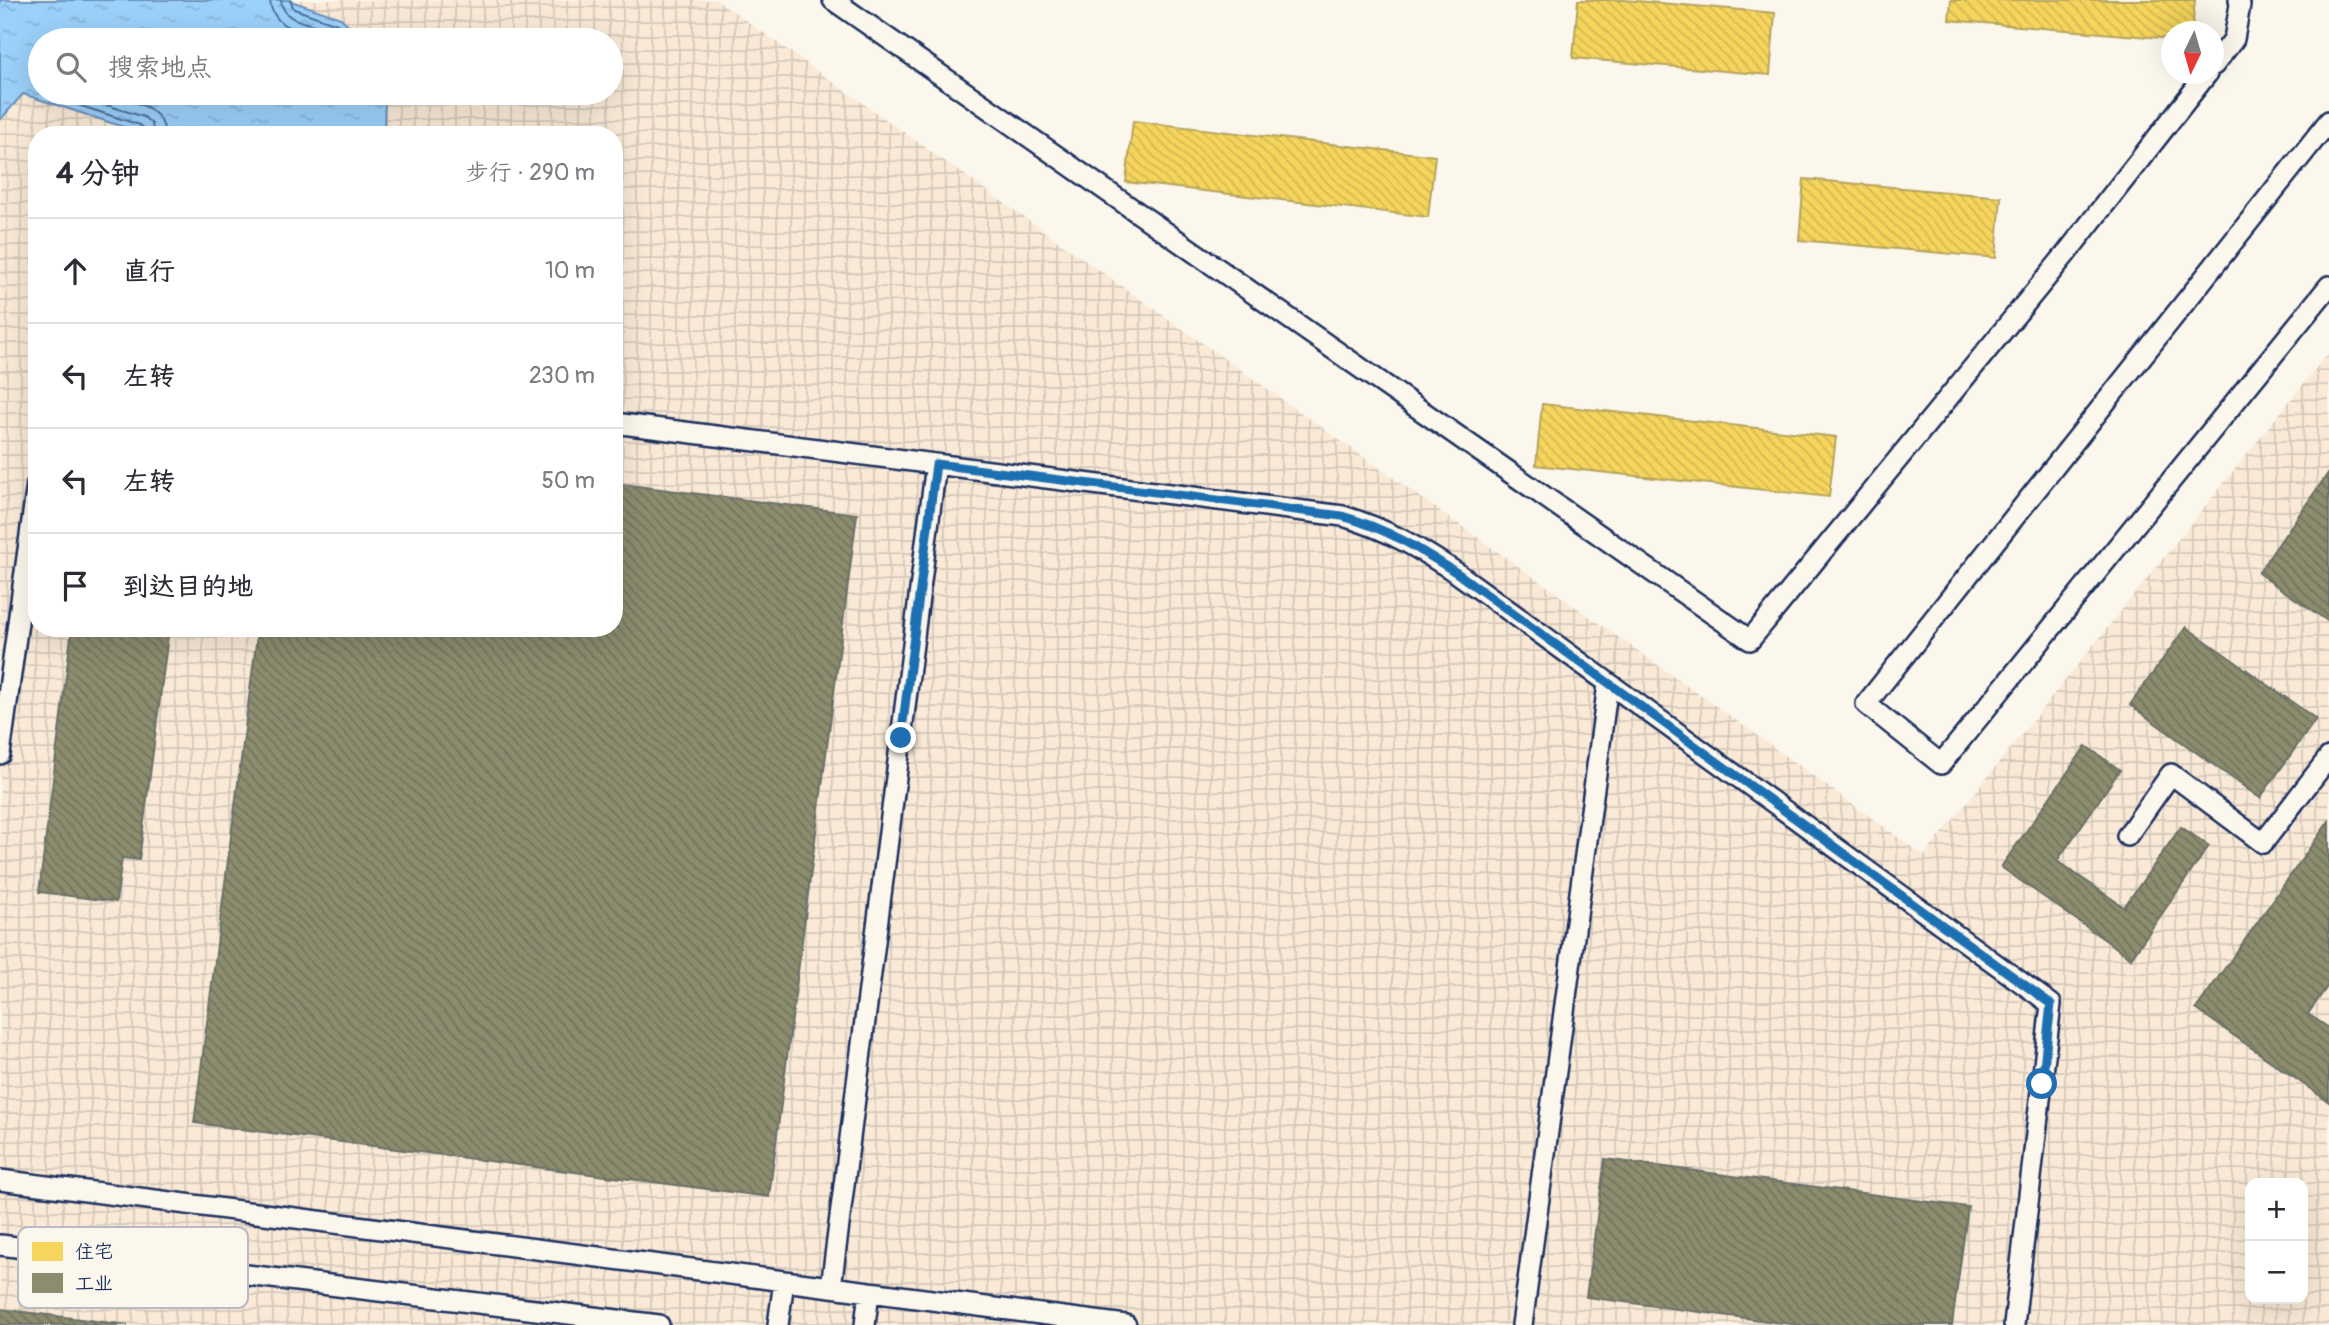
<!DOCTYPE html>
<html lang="zh">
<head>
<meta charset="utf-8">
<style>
  body { margin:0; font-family:Pangolin,"LXGW WenKai TC",sans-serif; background:#f2f2f3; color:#2b2b33 }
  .controls { position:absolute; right:21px; bottom:21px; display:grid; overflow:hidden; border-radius:14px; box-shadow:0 7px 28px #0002 }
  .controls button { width:63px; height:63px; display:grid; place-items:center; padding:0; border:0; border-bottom:2px solid #e1e1e2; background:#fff; color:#2b2b33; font:35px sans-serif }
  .compass { position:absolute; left:2161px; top:21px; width:63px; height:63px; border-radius:50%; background:#fff; box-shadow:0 7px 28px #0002; rotate:185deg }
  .stop { position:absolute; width:21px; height:21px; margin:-16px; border:5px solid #1f6fb2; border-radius:50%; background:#fff }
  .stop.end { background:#1f6fb2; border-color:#fff; box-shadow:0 2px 7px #0008 }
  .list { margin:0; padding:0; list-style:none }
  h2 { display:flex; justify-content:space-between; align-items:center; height:91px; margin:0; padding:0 28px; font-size:30px }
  h2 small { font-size:23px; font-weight:400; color:#7c7c81 }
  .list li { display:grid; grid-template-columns:46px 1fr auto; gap:21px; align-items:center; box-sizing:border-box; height:105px; padding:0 28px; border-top:2px solid #e1e1e2 }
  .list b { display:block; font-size:26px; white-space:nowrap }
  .list em { font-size:23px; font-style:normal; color:#7c7c81 }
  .icon { flex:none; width:38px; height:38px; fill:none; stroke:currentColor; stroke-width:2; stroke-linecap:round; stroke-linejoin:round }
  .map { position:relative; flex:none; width:2329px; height:1325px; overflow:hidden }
  .search { position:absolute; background:#fff; box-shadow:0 7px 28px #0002; left:28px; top:28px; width:595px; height:77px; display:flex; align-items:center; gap:18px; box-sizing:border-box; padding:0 24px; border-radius:38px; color:#7c7c81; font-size:26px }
  .panel { position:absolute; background:#fff; box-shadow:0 7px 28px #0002; left:28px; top:126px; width:595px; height:511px; border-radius:28px }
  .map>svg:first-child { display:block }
  .industrial { fill:url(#industrial-grid); fill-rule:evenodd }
  .water { fill:url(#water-ripples); stroke:#6890bb; stroke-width:2 }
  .homes { fill:url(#homes-back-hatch); stroke:#b4a35d; stroke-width:2 }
  .industry { fill:url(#industry-back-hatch); stroke:#6a7069; stroke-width:2 }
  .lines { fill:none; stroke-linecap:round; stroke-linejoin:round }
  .shore { stroke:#4e6f9c; stroke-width:2 }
  .lane-casing { stroke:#1b2f5e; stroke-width:24 }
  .lane { stroke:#fbf7ec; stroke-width:19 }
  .route { stroke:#1f6fb2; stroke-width:9 }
  .key { fill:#fbf7ec; stroke:#b8bbc1; stroke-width:2 }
  .key-label { font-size:19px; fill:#1b2f5e }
</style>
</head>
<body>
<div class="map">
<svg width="2329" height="1325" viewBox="0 0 2329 1325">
  <defs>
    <pattern id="industrial-grid" width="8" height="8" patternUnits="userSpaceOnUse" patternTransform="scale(1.75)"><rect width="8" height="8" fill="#f9e9d6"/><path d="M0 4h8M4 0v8" fill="none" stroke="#d5c8ba"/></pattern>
    <pattern id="water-ripples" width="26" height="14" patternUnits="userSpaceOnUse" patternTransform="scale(1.75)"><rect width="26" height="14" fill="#9bd0f9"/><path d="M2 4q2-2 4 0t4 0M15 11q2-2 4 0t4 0" fill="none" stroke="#85b3d8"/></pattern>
    <pattern id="homes-back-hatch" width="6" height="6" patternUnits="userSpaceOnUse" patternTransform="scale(1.75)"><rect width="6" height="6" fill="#f6d55c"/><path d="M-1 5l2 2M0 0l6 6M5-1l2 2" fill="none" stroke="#d2b752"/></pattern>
    <pattern id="industry-back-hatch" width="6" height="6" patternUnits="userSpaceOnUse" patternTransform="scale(1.75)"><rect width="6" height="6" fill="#8c8c6e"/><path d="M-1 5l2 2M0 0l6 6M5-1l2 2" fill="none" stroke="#72735e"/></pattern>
  </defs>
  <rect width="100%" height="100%" fill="#fbf7ec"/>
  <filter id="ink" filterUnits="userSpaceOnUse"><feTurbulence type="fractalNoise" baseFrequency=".0143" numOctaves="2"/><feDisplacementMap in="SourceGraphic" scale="14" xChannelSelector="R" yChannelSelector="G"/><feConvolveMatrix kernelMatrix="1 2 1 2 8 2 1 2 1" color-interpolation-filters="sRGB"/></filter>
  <g filter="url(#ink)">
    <path class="industrial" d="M0 0H717L1737 721 1924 856 2329 352V1325H0ZM40 40H611V93H40ZM37 135H614V628H37ZM2250 1183H2303V1299H2250Z"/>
    <path class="water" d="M0 0H288L341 18 363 40H40V93H385L384 135H148L23 94 0 120Z"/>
    <path class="homes" d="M1578 0H1625L1775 13 1770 75 1573 58Z
      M1951 0H2195L2192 32H2172V39L1949 20Z
      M1133 121 1435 156 1428 217 1126 182Z
      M1804 179 2001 197 1996 258 1799 240Z
      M1542 404 1836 437 1829 497 1536 465Z"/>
    <path class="industry" d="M2329 472V622L2258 573Z
      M614 483 857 514 769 1197 194 1123 258 628H614Z
      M2186 627 2316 719 2260 798 2130 705Z
      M72 628H169L139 860 122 858 116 902 39 892Z
      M2086 746 2120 770 2057 861 2124 907 2181 827 2209 846 2131 958 2001 867Z
      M2329 821V984L2308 1014 2329 1028V1102L2196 1009Z
      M1605 1159 1968 1207 1952 1325H1798L1586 1297Z
      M0 1309 128 1325H0Z"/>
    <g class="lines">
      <path class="shore" d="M270 0C272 29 303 33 325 40
        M281 0C283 26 316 21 333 32 333 32 341 40 341 40
        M290 0 294 9 337 24 353 40
        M41 93 140 125 144 129 145 135
        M69 93 144 117 152 124 154 135
        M103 93C127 100 163 104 165 135"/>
      <defs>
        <path id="lane" d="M833 0 1750 640 2065 255 2207 74
          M2214 65 2234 39 2240 5 2239 0
          M2329 121 1866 704 1941 764 2329 286
          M614 423 1343 516C1389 530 1417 547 1457 573L2051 1004 2014 1325
          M0 754 37 484
          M2127 836 2171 774 2263 843 2329 757
          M0 1180 1126 1325
          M0 1245 659 1325
          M831 1287 936 464
          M778 1325 784 1281
          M865 1325 869 1292
          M1522 1325 1608 684"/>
      </defs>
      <use href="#lane" class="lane-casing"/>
      <use href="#lane" class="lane"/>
    </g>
  </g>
  <g class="lines" filter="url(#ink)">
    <path class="route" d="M901 738 936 464 1342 516C1388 529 1418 548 1457 573L2051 1004 2042 1084"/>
  </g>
  <rect x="18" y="1227" width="230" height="81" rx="10" class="key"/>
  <rect x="32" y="1242" width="31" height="19" fill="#f6d55c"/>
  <rect x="32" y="1273" width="31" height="20" fill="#8c8c6e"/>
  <g class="key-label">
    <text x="75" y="1258">住宅</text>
    <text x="75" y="1290">工业</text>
  </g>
</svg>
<div class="controls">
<button>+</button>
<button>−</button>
</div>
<svg class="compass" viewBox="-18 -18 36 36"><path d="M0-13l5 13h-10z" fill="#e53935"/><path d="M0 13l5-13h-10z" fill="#7c7c81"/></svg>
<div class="stop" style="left:2042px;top:1084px"></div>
<div class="stop end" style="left:901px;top:738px"></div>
<div class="search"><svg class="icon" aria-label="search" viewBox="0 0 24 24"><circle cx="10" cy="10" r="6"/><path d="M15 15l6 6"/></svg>搜索地点</div>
<section class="panel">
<h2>4 分钟<small>步行 · 290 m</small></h2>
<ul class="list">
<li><svg class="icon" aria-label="ahead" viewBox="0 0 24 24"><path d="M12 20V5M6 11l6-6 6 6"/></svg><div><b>直行</b></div><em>10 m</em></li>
<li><svg class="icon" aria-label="left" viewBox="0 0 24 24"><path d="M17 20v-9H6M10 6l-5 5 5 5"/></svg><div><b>左转</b></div><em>230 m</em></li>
<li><svg class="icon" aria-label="left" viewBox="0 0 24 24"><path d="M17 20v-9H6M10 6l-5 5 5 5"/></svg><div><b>左转</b></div><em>50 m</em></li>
<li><svg class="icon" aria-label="arrive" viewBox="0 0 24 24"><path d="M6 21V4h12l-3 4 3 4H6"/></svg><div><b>到达目的地</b></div></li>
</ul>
</section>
</div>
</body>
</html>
